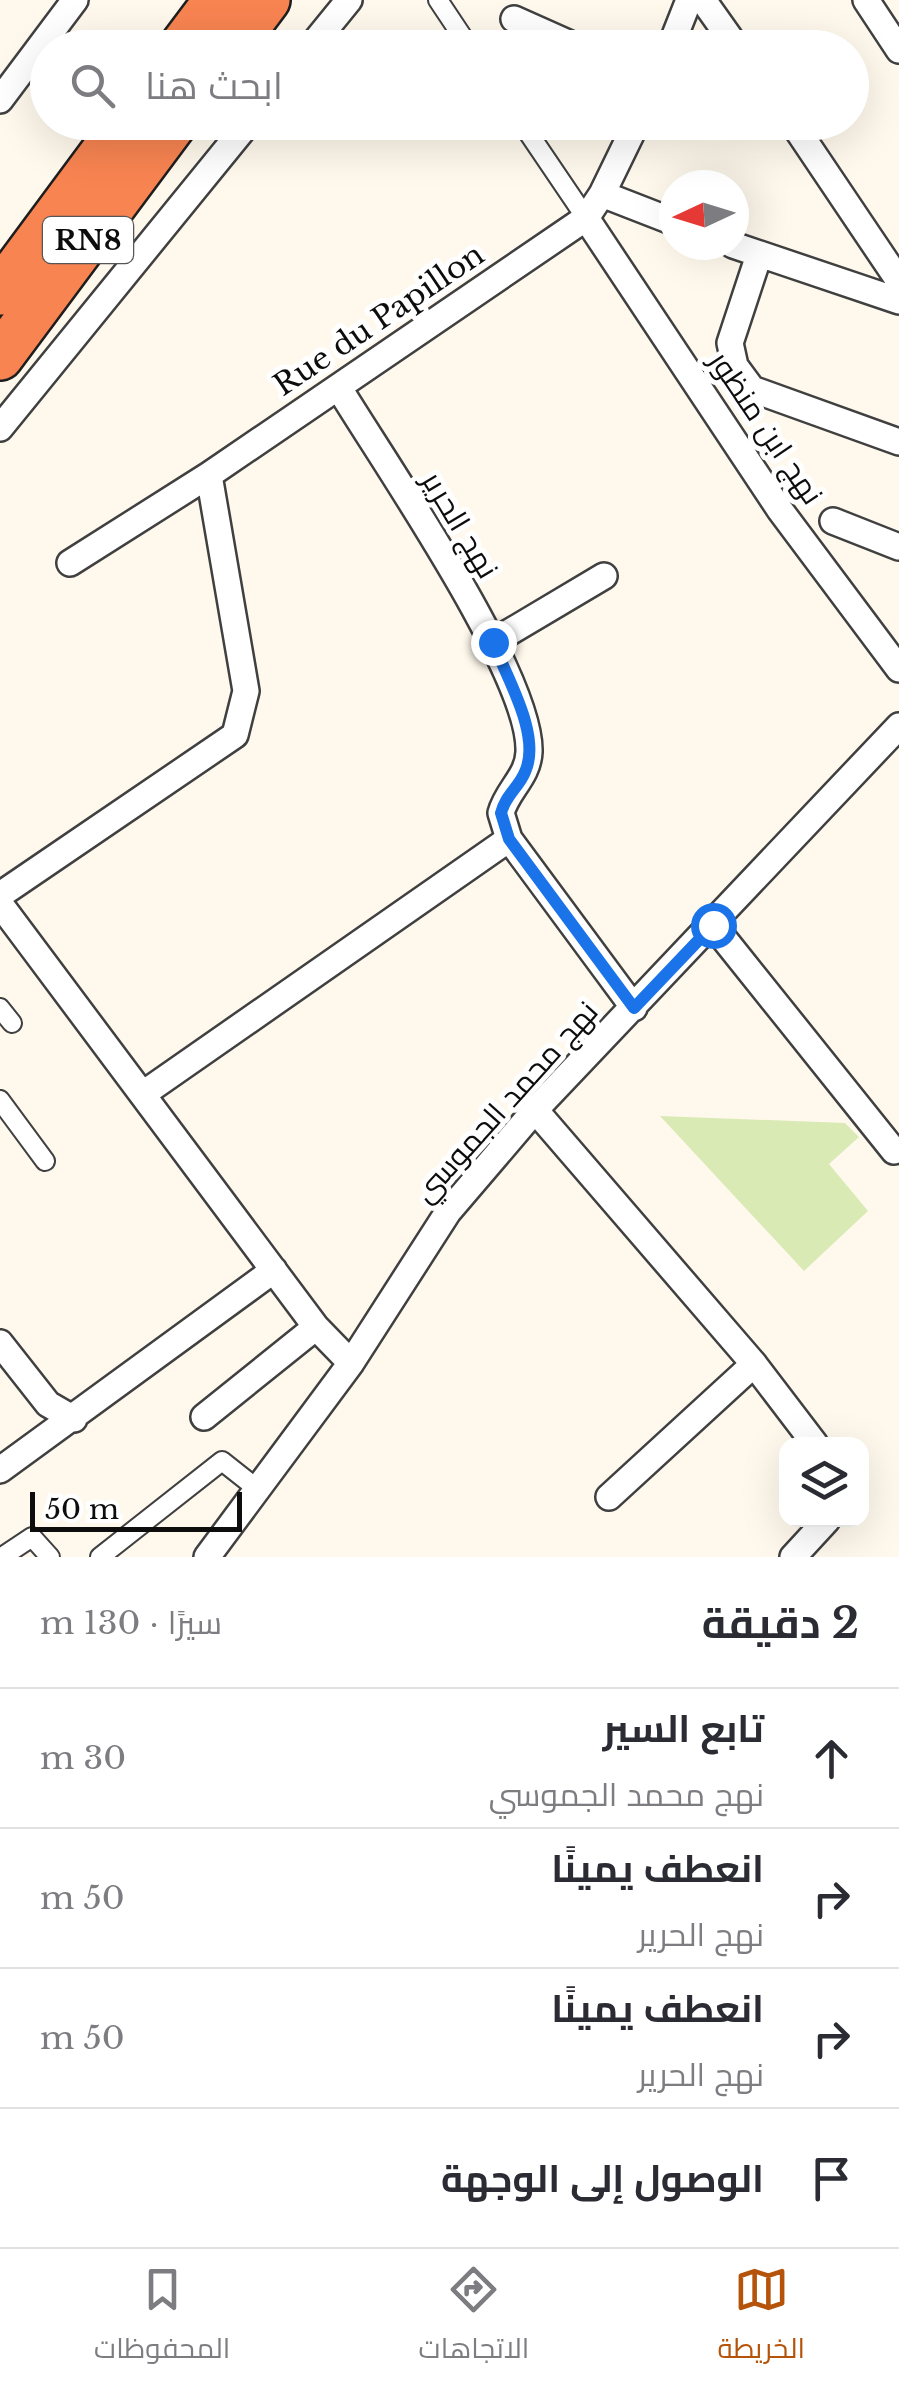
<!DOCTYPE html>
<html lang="ar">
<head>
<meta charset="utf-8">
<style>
  body { margin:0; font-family:"Libre Baskerville",Cairo,serif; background:#f2f2f3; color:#2b2b33; direction:rtl }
  .controls { position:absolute; right:30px; bottom:30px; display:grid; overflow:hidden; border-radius:20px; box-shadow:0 10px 40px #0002 }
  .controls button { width:90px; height:90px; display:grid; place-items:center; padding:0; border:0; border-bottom:2px solid #e1e1e2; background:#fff; color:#2b2b33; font:50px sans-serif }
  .compass { position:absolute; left:659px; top:170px; width:90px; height:90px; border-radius:50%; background:#fff; box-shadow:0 10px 40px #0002; rotate:266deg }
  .scale { position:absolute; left:30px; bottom:25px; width:212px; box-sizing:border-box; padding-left:10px; border:5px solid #0d0d0d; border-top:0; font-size:28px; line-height:35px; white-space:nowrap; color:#0d0d0d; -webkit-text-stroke:8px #fff; paint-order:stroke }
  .stop { position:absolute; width:30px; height:30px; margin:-22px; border:8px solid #1a73e8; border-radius:50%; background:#fff }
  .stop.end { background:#1a73e8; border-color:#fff; box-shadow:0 2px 10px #0008 }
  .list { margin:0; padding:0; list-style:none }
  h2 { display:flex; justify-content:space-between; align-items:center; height:130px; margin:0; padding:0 40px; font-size:42px }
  h2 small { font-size:32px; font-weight:400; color:#7c7c81 }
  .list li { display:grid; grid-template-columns:65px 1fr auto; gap:30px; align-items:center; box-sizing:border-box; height:140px; padding:0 40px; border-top:2px solid #e1e1e2 }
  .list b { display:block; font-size:38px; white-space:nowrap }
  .list p { margin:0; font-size:32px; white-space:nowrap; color:#7c7c81 }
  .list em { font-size:32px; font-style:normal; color:#7c7c81 }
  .icon { flex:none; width:55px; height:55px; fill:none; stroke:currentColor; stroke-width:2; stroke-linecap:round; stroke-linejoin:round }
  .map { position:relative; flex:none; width:899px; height:1557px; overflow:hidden; direction:ltr }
  .search { position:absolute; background:#fff; box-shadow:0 10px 40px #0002; left:30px; right:30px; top:30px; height:110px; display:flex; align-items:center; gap:25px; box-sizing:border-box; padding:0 35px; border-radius:55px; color:#7c7c81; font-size:38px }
  .sheet { height:690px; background:#fff }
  nav { display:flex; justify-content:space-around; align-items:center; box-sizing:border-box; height:140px; border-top:2px solid #e1e1e2; background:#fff; font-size:28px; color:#7c7c81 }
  nav a { display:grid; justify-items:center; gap:5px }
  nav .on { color:#b45309 }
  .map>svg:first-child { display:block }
  .green { fill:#d9eab5 }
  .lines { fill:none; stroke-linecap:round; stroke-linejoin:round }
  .pedestrian-casing { stroke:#404040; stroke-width:22 }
  .minor-casing { stroke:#404040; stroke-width:30 }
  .motorway-casing { stroke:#1e1e1e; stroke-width:50 }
  .pedestrian { stroke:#fff; stroke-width:18 }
  .minor { stroke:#fff; stroke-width:25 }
  .motorway { stroke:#f88451; stroke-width:45 }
  .route { stroke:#1a73e8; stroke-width:12 }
  .labels { text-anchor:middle; stroke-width:10; stroke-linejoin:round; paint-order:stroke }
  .shield { fill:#fff; stroke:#565656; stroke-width:2.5 }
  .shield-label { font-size:28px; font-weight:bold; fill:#0d0d0d }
  .street-label { font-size:30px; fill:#0d0d0d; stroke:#fff }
</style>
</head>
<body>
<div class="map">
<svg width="899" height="1557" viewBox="0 0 899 1557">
  <rect width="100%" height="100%" fill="#fff9ed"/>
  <path class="green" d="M660 1116 845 1123 859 1137 829 1164 868 1211 804 1271Z"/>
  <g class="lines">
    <defs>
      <path id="pedestrian" d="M438 0 470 48
        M521 122 586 218
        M0 1008 12 1023
        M0 1100 45 1161
        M2 1557 32 1537 50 1557
        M100 1557 222 1461 260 1491"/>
      <path id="minor" d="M703 0 737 48
        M866 0 899 50
        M514 19 579 48
        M310 48 349 0
        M670 48 689 0
        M0 100 75 0
        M792 122 899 281
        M602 194 637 122
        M586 218 780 510 899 669
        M733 245 899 301
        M759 255 730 343 735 366 752 389 899 442
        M339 388C383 461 532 675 529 752 528 777 507 790 501 813L509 839 634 1008
        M0 428 249 122
        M833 521 899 547
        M70 563 209 475 586 218 602 194 674 222
        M493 642 604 576
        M0 895 235 735 246 691 209 475
        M0 904 316 1327 351 1363
        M713 925 894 1151
        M143 1094 509 839
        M535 1110 754 1364 815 1444
        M0 1343 48 1404 74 1419
        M204 1417 316 1327
        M0 1470 274 1270
        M609 1497 754 1364
        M207 1557 351 1363 448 1212 535 1110 899 726
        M793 1557 827 1520"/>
      <path id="motorway" d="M181 48 217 0
        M231 48 267 0
        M0 292 126 122
        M0 357 175 122"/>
    </defs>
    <use href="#pedestrian" class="pedestrian-casing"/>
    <use href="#minor" class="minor-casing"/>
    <use href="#motorway" class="motorway-casing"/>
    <use href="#pedestrian" class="pedestrian"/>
    <use href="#minor" class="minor"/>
    <use href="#motorway" class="motorway"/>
  </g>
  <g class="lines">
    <path class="route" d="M493 642C506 677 542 735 525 772 519 787 505 796 501 813L509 839 634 1008 713 925"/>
  </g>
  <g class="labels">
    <rect class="shield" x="43" y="217" width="90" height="46" rx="8"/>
    <g class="shield-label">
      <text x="88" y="250">RN8</text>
    </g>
    <g class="street-label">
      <text transform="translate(379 320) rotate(-34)" y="10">Rue du Papillon</text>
      <text transform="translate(766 428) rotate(56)" y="10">نهج ابن منظور</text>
      <text transform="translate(460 525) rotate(59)" y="10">نهج الحرير</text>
      <text transform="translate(506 1102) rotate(-48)" y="10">نهج محمد الجموسي</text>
    </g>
  </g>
</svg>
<div class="controls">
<button><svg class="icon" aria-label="layers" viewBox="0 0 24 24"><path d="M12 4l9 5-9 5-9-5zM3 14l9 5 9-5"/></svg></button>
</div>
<svg class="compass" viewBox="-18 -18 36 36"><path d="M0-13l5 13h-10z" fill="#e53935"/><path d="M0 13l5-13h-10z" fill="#7c7c81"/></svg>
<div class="scale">50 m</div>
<div class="stop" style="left:713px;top:925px"></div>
<div class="stop end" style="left:493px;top:642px"></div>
<div class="search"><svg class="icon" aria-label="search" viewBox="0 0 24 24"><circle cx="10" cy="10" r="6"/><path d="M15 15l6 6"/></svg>ابحث هنا</div>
</div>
<section class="sheet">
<h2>2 دقيقة<small>سيرًا · 130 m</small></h2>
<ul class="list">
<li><svg class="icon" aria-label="ahead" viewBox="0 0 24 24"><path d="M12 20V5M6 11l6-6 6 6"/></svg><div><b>تابع السير</b><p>نهج محمد الجموسي</p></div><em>30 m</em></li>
<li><svg class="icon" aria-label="right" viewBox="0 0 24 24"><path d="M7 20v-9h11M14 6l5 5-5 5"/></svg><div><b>انعطف يمينًا</b><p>نهج الحرير</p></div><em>50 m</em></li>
<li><svg class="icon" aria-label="right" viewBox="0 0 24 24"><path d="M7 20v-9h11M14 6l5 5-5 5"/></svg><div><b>انعطف يمينًا</b><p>نهج الحرير</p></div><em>50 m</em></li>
<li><svg class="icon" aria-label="arrive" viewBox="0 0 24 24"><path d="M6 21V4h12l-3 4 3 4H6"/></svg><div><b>الوصول إلى الوجهة</b></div></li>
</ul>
</section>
<nav>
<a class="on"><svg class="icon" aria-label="map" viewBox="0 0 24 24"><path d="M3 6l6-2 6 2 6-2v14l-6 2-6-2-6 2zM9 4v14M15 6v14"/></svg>الخريطة</a>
<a><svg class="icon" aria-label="directions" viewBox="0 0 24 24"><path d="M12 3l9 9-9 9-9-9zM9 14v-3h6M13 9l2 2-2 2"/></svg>الاتجاهات</a>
<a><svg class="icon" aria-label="saved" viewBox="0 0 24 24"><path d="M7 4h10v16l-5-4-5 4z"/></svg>المحفوظات</a>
</nav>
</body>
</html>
